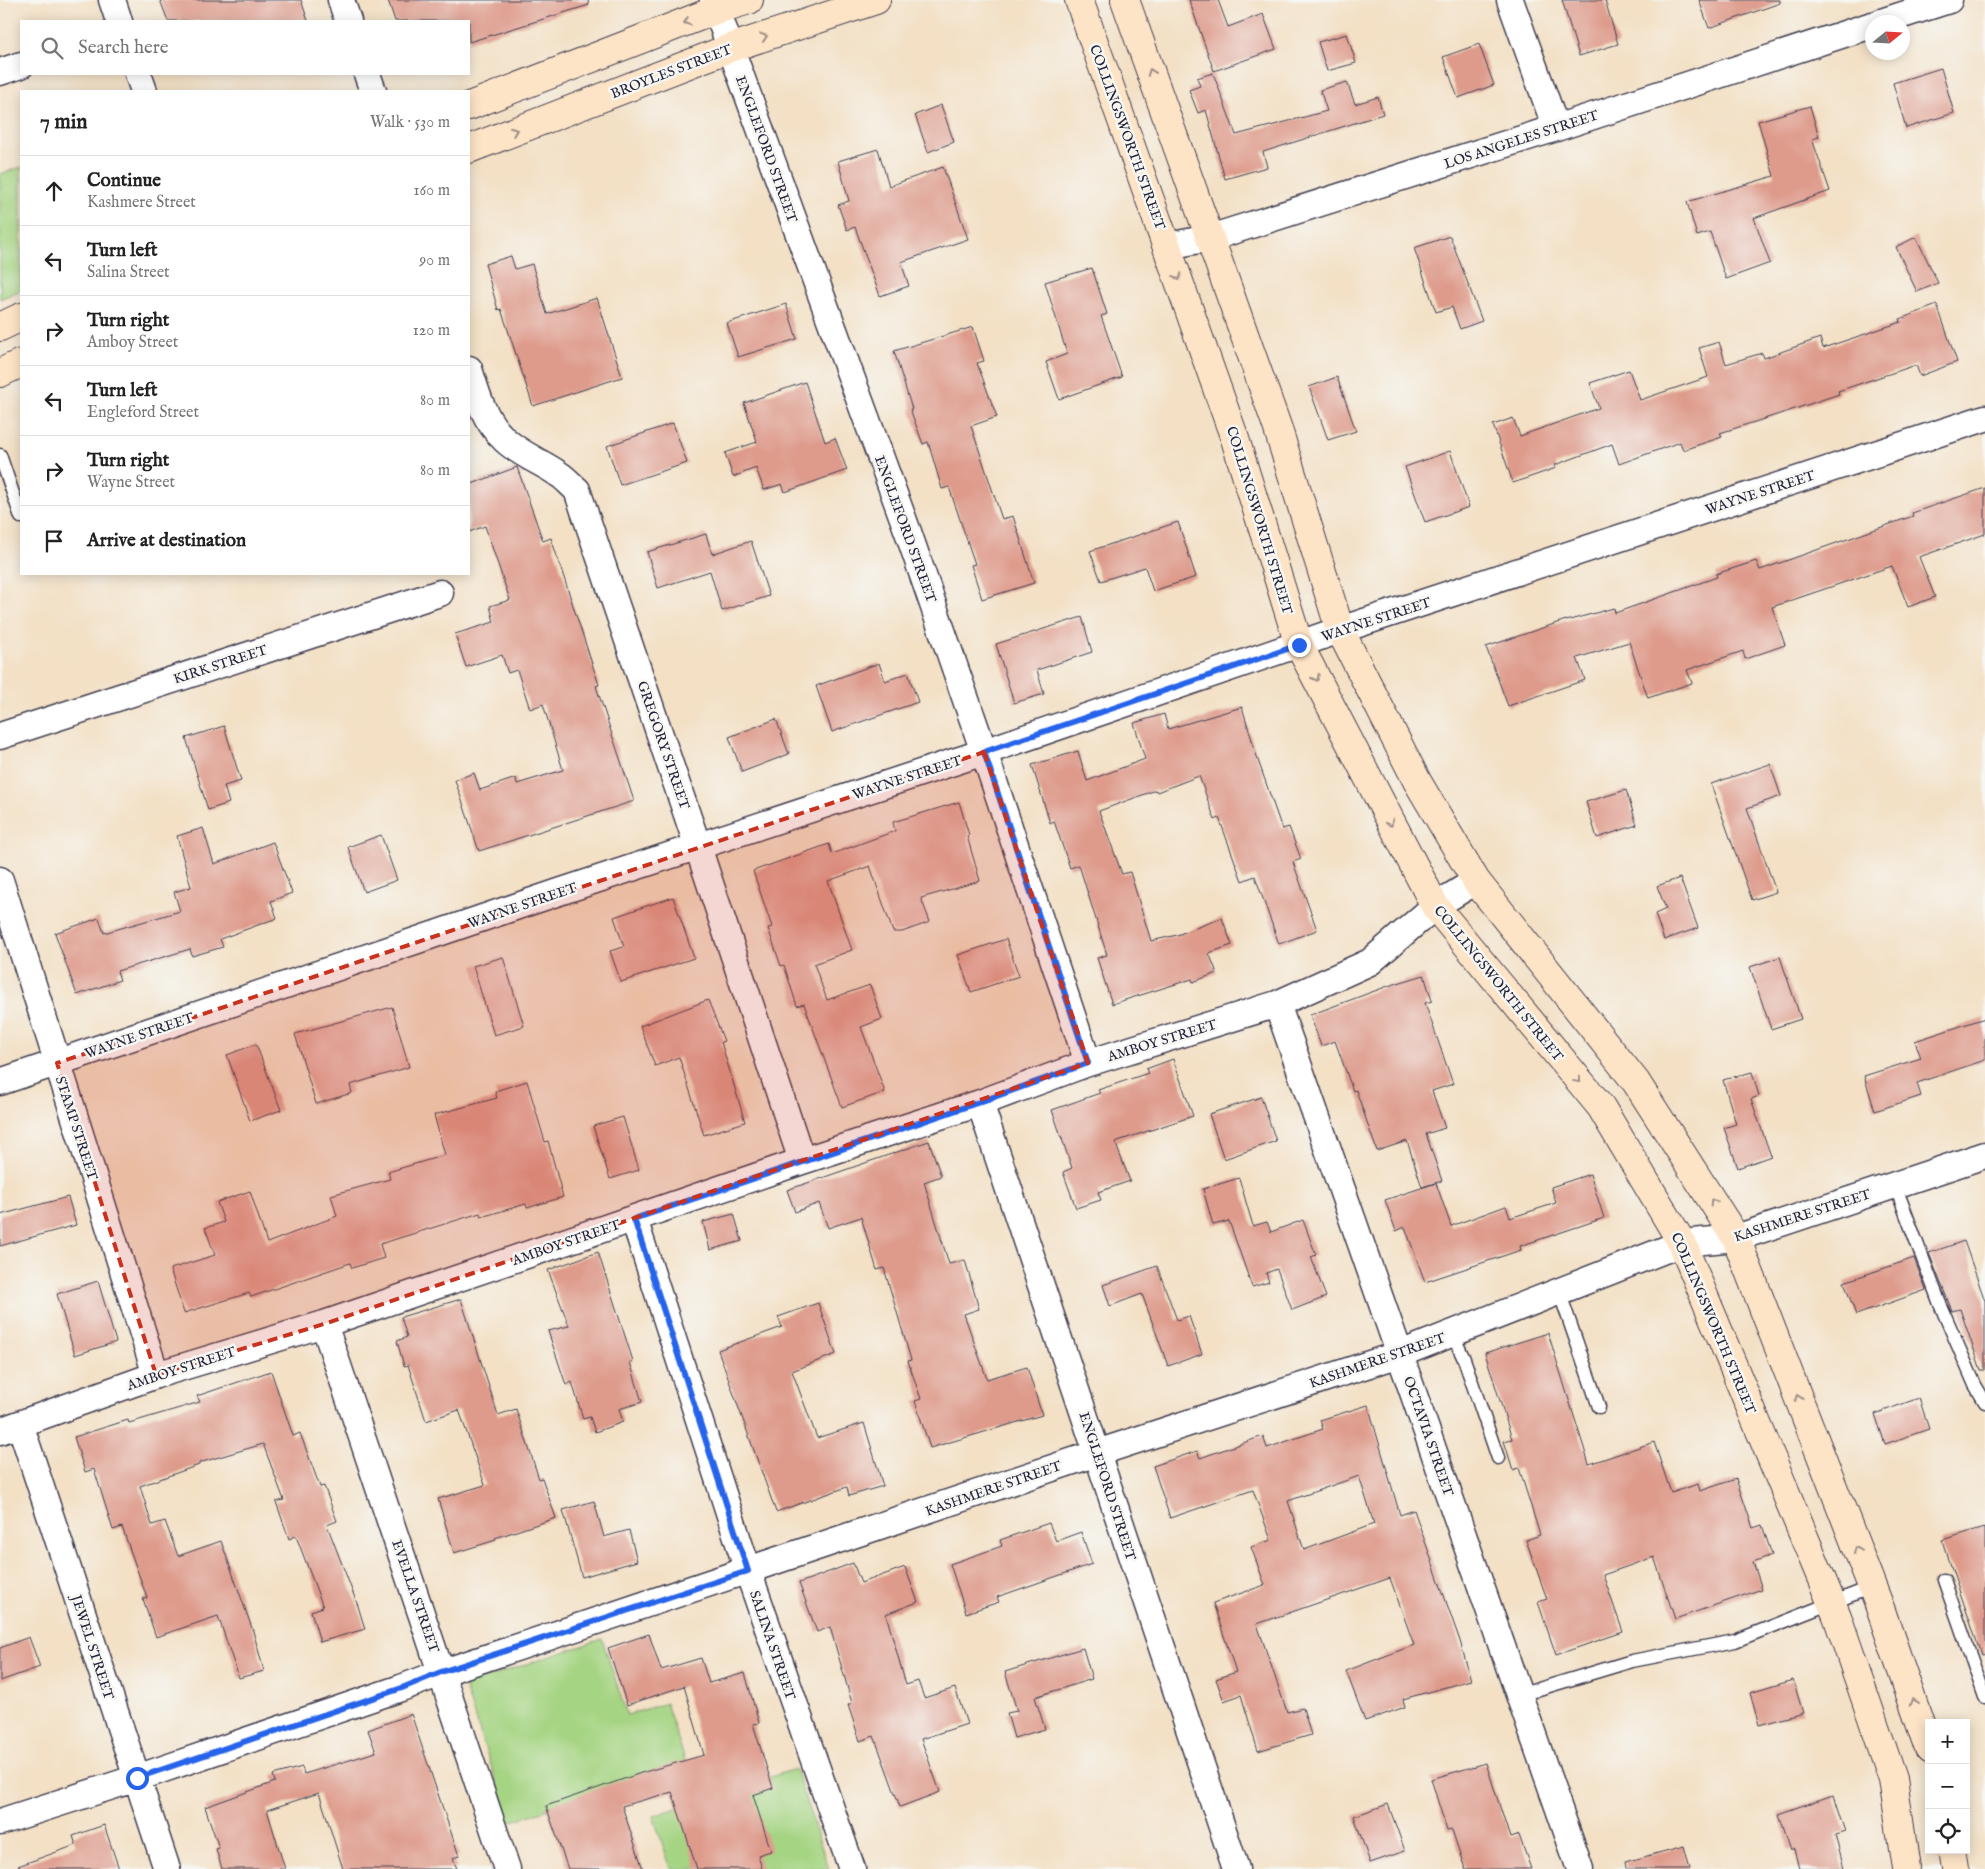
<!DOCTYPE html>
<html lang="en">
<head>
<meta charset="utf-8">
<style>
  body { margin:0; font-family:"IM FELL English",serif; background:#f6f6f6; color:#222 }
  .controls { position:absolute; right:15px; bottom:15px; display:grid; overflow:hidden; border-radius:0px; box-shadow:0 2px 12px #0003 }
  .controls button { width:45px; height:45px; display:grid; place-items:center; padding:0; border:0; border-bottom:1px solid #e0e0e0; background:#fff; color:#222; font:25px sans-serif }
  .compass { position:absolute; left:1865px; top:15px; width:45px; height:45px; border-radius:50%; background:#fff; box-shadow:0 2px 12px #0003; rotate:72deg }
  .stop { position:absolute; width:15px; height:15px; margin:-11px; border:4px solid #2563eb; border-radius:50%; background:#fff }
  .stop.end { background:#2563eb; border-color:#fff; box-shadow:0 1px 5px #0008 }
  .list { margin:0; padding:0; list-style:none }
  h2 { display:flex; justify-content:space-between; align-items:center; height:65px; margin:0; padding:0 20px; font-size:21px }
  h2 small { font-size:16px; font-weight:400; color:#767676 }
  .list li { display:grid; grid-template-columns:32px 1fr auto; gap:15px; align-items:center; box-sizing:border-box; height:70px; padding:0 20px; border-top:1px solid #e0e0e0 }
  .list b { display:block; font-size:19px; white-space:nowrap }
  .list p { margin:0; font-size:16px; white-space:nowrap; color:#767676 }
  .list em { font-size:16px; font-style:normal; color:#767676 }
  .icon { flex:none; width:28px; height:28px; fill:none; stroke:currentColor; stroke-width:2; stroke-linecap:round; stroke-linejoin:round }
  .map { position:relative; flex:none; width:1985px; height:1869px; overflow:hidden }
  .search { position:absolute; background:#fff; box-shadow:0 2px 12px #0003; left:20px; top:20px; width:450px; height:55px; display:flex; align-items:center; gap:12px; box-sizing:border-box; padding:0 18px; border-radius:0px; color:#767676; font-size:19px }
  .panel { position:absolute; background:#fff; box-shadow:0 2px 12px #0003; left:20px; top:90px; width:450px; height:485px; border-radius:0px }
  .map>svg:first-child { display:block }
  .green { fill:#a5d482; stroke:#647b5e }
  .building { fill:#de9b8c; fill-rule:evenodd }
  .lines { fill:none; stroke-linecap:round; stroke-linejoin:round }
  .service-casing { stroke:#413e50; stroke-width:15 }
  .minor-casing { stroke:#413e50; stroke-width:29 }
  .secondary-casing { stroke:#413e50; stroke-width:30 }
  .service { stroke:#fff; stroke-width:12 }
  .minor { stroke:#fff; stroke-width:26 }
  .secondary { stroke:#fee4c6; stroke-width:28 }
  .oneway { stroke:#9b8d87 }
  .route { stroke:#2563eb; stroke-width:6 }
  .marked { fill:#c8321e; fill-opacity:0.2; stroke:#c8321e; stroke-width:4; stroke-dasharray:10 6; stroke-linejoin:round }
  .labels { text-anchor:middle; stroke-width:5; stroke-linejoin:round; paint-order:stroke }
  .street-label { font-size:14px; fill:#22223b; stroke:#f6f6f2 }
</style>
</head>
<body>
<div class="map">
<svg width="1985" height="1869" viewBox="0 0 1985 1869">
  <rect width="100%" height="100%" fill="#f6f6f2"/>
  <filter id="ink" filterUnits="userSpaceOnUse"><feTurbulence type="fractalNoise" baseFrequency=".02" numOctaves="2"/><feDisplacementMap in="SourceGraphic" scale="10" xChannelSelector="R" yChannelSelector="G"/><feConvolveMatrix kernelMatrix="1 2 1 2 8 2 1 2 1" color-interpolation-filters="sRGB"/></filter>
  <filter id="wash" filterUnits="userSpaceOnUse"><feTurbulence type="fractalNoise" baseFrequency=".0096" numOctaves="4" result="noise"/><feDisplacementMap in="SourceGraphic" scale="20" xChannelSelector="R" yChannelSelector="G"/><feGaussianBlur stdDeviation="1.12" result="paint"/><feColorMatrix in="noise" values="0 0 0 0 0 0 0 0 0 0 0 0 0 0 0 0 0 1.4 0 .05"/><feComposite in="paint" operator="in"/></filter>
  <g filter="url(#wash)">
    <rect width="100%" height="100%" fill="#f3e0c5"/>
    <path class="green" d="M21 167V290L0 299V174Z
      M602 1639 627 1715 666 1703 686 1763 510 1822 464 1685Z
      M795 1769 829 1869H671L653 1816Z"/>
    <g id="blocks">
      <path class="building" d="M160 0H301L308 21H168Z
        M388 0H588L589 5 469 42V21H395Z
        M1189 0H1218L1228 27 1263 14 1276 49 1214 71Z
        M1562 0H1605L1618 44 1579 56Z
        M1699 0H1780V3L1709 28Z
        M1347 34 1356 63 1327 71 1318 42Z
        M1479 44 1494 85 1458 98 1443 57Z
        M1941 68 1954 113 1906 128 1893 83Z
        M1213 73 1236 135 1327 111 1320 90 1347 82 1355 104 1378 97 1383 114 1263 152 1267 167 1225 179 1206 110 1198 113 1189 90 1200 86 1197 78Z
        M941 105 954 142 928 152 915 115Z
        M1810 106 1819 137 1812 139 1830 191 1754 218 1770 263 1726 279 1710 232 1697 236 1687 202 1774 176 1758 121Z
        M878 149 889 186 943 167 968 239 901 262 909 286 880 296 855 227 847 230 838 205 849 201 838 161Z
        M1450 236 1482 321 1460 329 1452 307 1436 312 1414 248Z
        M1916 237 1938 283 1917 292 1896 247Z
        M511 256 515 269 532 264 547 314 597 298 622 377 533 406 501 309 498 310 485 264Z
        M1092 268 1107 314 1101 316 1122 377 1059 399 1046 362 1067 354 1045 282Z
        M786 304 797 339 738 357 727 323Z
        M1937 305 1957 362 1920 376 1916 365 1838 391 1839 394 1786 412 1720 433 1722 437 1683 450 1680 442 1619 464 1612 444 1555 465 1556 468 1513 483 1493 425 1513 418 1520 436 1599 408 1590 383 1629 370 1640 400 1708 377 1699 348 1719 342 1726 364 1762 353 1764 358 1820 338 1823 348 1901 322 1900 319Z
        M973 327 984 361 977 363 997 417 971 426 1002 519 1013 516 1034 583 982 599 971 565 975 564 949 487 942 489 928 442 923 444 910 409H912L894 351Z
        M1337 377 1356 431 1328 440 1309 387Z
        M805 382 825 442 835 438 847 470 785 492 782 484 764 490 756 468 733 477 725 453 757 442 744 403Z
        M673 423 687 463 620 485 607 446Z
        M1450 451 1469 507 1425 522 1405 467Z
        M517 467 543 541 551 538 599 685 596 686 634 801 479 851 455 780 474 773 480 790 516 778 517 784 563 770 543 704 530 709 517 670 508 673 502 655 466 667 455 634 494 622 490 606 510 600 485 526 469 532V485Z
        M1985 488V534L1919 557 1935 597 1908 607 1892 566 1772 607 1785 645 1745 659 1743 651 1687 670 1692 683 1648 698 1629 642 1577 658 1585 680 1508 706 1486 647 1566 620V621L1614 608 1615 613 1717 577 1716 574 1756 561 1760 570 1913 516 1912 513Z
        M1178 522 1196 577 1153 591 1145 567 1101 581 1090 551Z
        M706 534 712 554 751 541 769 596 722 611 710 571 658 588 647 552Z
        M1082 617 1092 652 1037 670 1044 694 1014 703 996 644Z
        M879 663 885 681 908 673 918 702 832 732 816 686Z
        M1242 707 1258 760 1282 829 1289 827 1301 859 1293 862 1317 930 1279 944 1255 876 1242 881 1219 818 1215 820 1199 776 1157 792 1156 790 1099 811 1122 874 1130 872 1151 941 1177 935 1222 918 1232 945 1209 953 1217 973 1193 982 1192 979 1112 1004 1097 958 1107 955 1079 865 1070 868 1054 821 1050 823 1032 765 1078 751 1087 781 1145 759 1134 723 1164 714 1168 729Z
        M776 719 789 754 742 772 729 737Z
        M224 726 241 781 224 786 229 803 208 810 186 738Z
        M1770 764 1781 796 1747 808 1776 892 1752 900 1711 784Z
        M1626 790 1637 825 1597 838 1586 802Z
        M959 802 969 835 967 836 980 881 921 898 930 922 902 932H893L870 866 828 881 852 950 814 964 827 1000 870 985 882 1019 861 1027 885 1092 842 1107 804 1004 797 1006 784 965 781 966 768 928 772 927 753 871 829 844 832 854 895 831 893 822Z
        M203 828 214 864 273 842 292 893 271 901 277 918 220 939 223 947 192 956 190 949 117 971 120 980 77 995 55 933 99 918 104 933 180 911 174 892 191 887 177 836Z
        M381 835 397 880 364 892 348 847Z
        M1680 878 1698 928 1664 940 1655 914 1666 909 1657 886Z
        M673 897 694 958 621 982 610 951 624 947 614 917Z
        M1006 939 1019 976 971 992 958 955Z
        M503 957 524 1026 494 1035 473 966Z
        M1780 957 1801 1019 1771 1029 1750 967Z
        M1424 975 1432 1001 1425 1003 1453 1084 1432 1091 1445 1128 1426 1134 1442 1181 1422 1187 1407 1141 1377 1151 1356 1090 1353 1091 1335 1041 1321 1046 1310 1015 1388 986Z
        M708 1000 724 1041 721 1042 745 1122 704 1135 679 1057 655 1066 640 1026Z
        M392 1007 409 1067 350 1085 352 1093 316 1104 295 1034Z
        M1985 1018V1060L1917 1083 1921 1096 1875 1111 1864 1076 1921 1058 1915 1041Z
        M256 1044 281 1110 250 1121 227 1055Z
        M1173 1059 1193 1116 1115 1142 1130 1181 1098 1192 1101 1200 1076 1208 1063 1172 1072 1168 1052 1110 1100 1093 1098 1090 1148 1073 1146 1069Z
        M1752 1072 1759 1096 1751 1099 1771 1156 1738 1168 1724 1128 1736 1124 1723 1080Z
        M527 1081 545 1142 548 1141 563 1197 527 1208 526 1204 481 1217 480 1213 380 1244 384 1258 352 1268 350 1263 251 1297 249 1293 184 1313 170 1269 215 1255 205 1228 224 1222 217 1202 250 1191 267 1243 337 1216 331 1195 390 1179 388 1172 445 1155 434 1115 497 1098 495 1091Z
        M1261 1097 1276 1141 1224 1159 1209 1114Z
        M623 1117 639 1170 610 1179 593 1126Z
        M929 1141 941 1176 924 1182 949 1264 965 1260 979 1309 964 1314 987 1379 1027 1367 1042 1415 930 1448 915 1401 921 1399 908 1361 911 1360 884 1268 877 1270 861 1217 828 1228 819 1203 795 1212 787 1190Z
        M1590 1174 1604 1218 1520 1246 1521 1250 1425 1282 1405 1227 1396 1231 1385 1200 1436 1183 1451 1226 1506 1206 1510 1218 1556 1203 1551 1187Z
        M1239 1178 1253 1226 1267 1222 1271 1232 1303 1220 1316 1255 1311 1257 1326 1297 1292 1310 1277 1269 1266 1273 1269 1282 1252 1287 1229 1221 1213 1225 1203 1189Z
        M68 1197 76 1225 0 1246V1215Z
        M734 1214 742 1241 710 1250 703 1222Z
        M1964 1241 1985 1301V1370H1981L1960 1309 1952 1311 1929 1253Z
        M598 1252 633 1361 630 1362 642 1402 619 1409 623 1422 595 1432 590 1417 583 1419 572 1382 566 1385 548 1331 569 1326 548 1270Z
        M1914 1258 1926 1290 1856 1315 1844 1282Z
        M1157 1266 1177 1320 1189 1316 1202 1354 1168 1366 1142 1294 1110 1306 1103 1285Z
        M98 1281 116 1342 75 1355 57 1294Z
        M461 1299 498 1415 516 1409 539 1479 542 1478 556 1518 495 1538 496 1540 454 1553 438 1499 485 1485 459 1410 426 1421 408 1365 404 1366 397 1341 407 1337 401 1317Z
        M818 1303 836 1354 792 1371 817 1438 864 1423 883 1486 849 1496 847 1487 776 1512 718 1350 782 1327 778 1317Z
        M1548 1333 1589 1464 1654 1442 1671 1493 1698 1484 1700 1491 1736 1479 1753 1528 1762 1525 1772 1555 1753 1562 1762 1589 1675 1619 1654 1557 1603 1575 1623 1632 1556 1655 1538 1602 1547 1599 1526 1540 1540 1535 1519 1468 1513 1470 1504 1441 1512 1439 1485 1353Z
        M271 1371 293 1436 300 1433 320 1487 324 1486 337 1521 327 1525 358 1606 365 1629 320 1642 311 1611 323 1607 296 1536 289 1539 276 1502 284 1500 263 1444 199 1463V1465L140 1486 152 1525 165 1521 178 1556 221 1541 253 1631 264 1671 239 1678 218 1616 156 1637 143 1599 147 1598 122 1527 113 1530 94 1469 85 1472 74 1437 128 1420 129 1423 200 1402 197 1396Z
        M1919 1398 1929 1429 1885 1444 1875 1414Z
        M1368 1405 1400 1515 1414 1510 1460 1641 1471 1680 1403 1699 1405 1707 1365 1721 1346 1671 1414 1645 1390 1578 1257 1624 1287 1712 1303 1708 1311 1735 1258 1751 1241 1695 1224 1701 1216 1679 1236 1672 1213 1603 1265 1585 1251 1547 1271 1540 1253 1490 1170 1518 1153 1466 1197 1451 1200 1458 1263 1436 1267 1448 1323 1429 1320 1420ZM1359 1476 1374 1524 1304 1550 1288 1501Z
        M594 1501 604 1537 629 1530 637 1561 582 1577 563 1510Z
        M1049 1523 1056 1541 1081 1532 1092 1564 997 1597 999 1602 966 1613 950 1564 1002 1546 1000 1540Z
        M1985 1527V1653L1981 1654 1951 1566H1950L1942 1540Z
        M853 1563 861 1583 905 1567 918 1602 886 1614 906 1685 918 1681 924 1698 955 1688 967 1724 921 1739 940 1792 900 1807 874 1736 860 1741 848 1705 852 1703 830 1627 817 1632 799 1583Z
        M649 1634 661 1670 701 1658 709 1683 745 1673 759 1723 753 1724 773 1788 753 1795 771 1851 758 1855 762 1869H697L672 1792 622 1806 643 1869H568L546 1806 641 1773 704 1755 684 1686 627 1705 608 1648Z
        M29 1637 40 1667 0 1681V1648Z
        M1083 1648 1092 1679 1035 1697 1045 1729 1014 1738 1007 1713 1017 1711 1005 1672Z
        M1793 1680 1803 1713 1759 1725 1750 1693Z
        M411 1714 459 1856 453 1858 457 1869H343L319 1793 267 1810 285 1869H222L216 1849 219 1848 205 1807 275 1782 273 1775 302 1767 304 1774 376 1752 368 1730Z
        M1486 1763 1510 1838 1519 1835 1531 1869H1465L1452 1830 1447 1831 1431 1779Z
        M1833 1795 1845 1832 1835 1835 1844 1869H1799L1794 1849 1790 1851 1778 1814Z
        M1388 1804 1405 1851 1370 1863 1354 1816Z
        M104 1825 119 1869H18V1866L76 1845 73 1836Z
        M1684 1846 1690 1869H1626L1625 1862Z"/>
    </g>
  </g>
  <g filter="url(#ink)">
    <use href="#blocks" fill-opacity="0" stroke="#413e50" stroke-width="1"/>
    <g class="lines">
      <defs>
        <path id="service" d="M0 455 21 517
          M1895 1185 1940 1304 1975 1385 1985 1402
          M1559 1291 1599 1407
          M1452 1333 1464 1359 1498 1458
          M1944 1580 1985 1697
          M1519 1695 1632 1661 1735 1641 1872 1587"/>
        <path id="minor" d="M112 0 119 21
          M341 0 348 21
          M713 0 908 532 984 752 1088 1063
          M1510 0 1556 128
          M1881 22 1949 0
          M0 72 21 65
          M138 74 144 91
          M367 74 373 91
          M1167 246 1210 238 1556 128 1872 25
          M469 369C477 395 484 421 505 440 521 455 542 462 560 475 566 479 571 485 577 490L698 847 802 1161
          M0 736 440 593
          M0 880 156 1375
          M1277 1004 1580 1869
          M0 1082 559 892 984 752 1340 630 1985 418
          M980 1103 1236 1869
          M634 1219 748 1571 852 1869
          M324 1324 507 1869
          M20 1424 167 1869
          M0 1431 156 1375 324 1324 802 1161 980 1103 1088 1063 1277 1004 1370 962 1435 906 1476 881
          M0 1822 137 1778 401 1688 441 1673 1097 1453 1400 1354 1682 1243 1736 1238 1985 1155"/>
        <path id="secondary" d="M1079 0 1235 439 1299 645 1435 906 1601 1107 1682 1243 1837 1616 1893 1779 1906 1869
          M1125 0 1277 426 1340 630 1417 781 1476 881 1636 1082 1736 1238 1878 1602 1929 1749
          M469 106 716 10 749 0
          M469 149 730 48 876 0
          M0 327 21 317
          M0 373 21 363
          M1952 1850 1955 1869"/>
      </defs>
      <use href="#service" class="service-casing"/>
      <use href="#minor" class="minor-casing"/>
      <use href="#secondary" class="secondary-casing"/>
      <use href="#service" class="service"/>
      <use href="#minor" class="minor"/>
      <use href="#secondary" class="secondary"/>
    </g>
    <defs><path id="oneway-chevron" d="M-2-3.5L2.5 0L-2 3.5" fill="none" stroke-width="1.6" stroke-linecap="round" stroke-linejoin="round" transform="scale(1.25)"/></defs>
    <g class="oneway">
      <use href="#oneway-chevron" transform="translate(687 22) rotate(159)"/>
      <use href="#oneway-chevron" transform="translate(764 37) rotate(-18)"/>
      <use href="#oneway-chevron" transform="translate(1151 72) rotate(-110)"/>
      <use href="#oneway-chevron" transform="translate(514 131) rotate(-21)"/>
      <use href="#oneway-chevron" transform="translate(1178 277) rotate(71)"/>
      <use href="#oneway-chevron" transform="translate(1316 678) rotate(63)"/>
      <use href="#oneway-chevron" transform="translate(1390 823) rotate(62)"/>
      <use href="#oneway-chevron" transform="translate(1578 1080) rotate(50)"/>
      <use href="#oneway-chevron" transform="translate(1713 1202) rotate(-123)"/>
      <use href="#oneway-chevron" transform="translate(1798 1398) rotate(-111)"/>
      <use href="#oneway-chevron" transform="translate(1857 1550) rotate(-111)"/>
      <use href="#oneway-chevron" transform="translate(1913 1702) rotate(-109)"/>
    </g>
  </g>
  <g class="lines" filter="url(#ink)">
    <path class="route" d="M137 1778 402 1688 441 1672 748 1571 634 1219C785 1167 938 1119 1088 1063L984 752 1299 645"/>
  </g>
  <path class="marked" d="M984 752 1088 1063 324 1324 156 1375 57 1063Z"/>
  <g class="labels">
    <g class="street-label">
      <text transform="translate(671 71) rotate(-21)" y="5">BROYLES STREET</text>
      <text transform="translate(1128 137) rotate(70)" y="5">COLLINGSWORTH STREET</text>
      <text transform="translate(1521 139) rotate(-18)" y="5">LOS ANGELES STREET</text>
      <text transform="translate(767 149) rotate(70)" y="5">ENGLEFORD STREET</text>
      <text transform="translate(1760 492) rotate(-18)" y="5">WAYNE STREET</text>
      <text transform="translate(1260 520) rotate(73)" y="5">COLLINGSWORTH STREET</text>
      <text transform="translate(906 529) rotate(70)" y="5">ENGLEFORD STREET</text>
      <text transform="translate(1376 619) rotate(-18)" y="5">WAYNE STREET</text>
      <text transform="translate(220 664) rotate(-18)" y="5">KIRK STREET</text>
      <text transform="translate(664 745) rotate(71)" y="5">GREGORY STREET</text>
      <text transform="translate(907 777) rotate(-18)" y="5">WAYNE STREET</text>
      <text transform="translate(522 905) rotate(-19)" y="5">WAYNE STREET</text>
      <text transform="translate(1499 983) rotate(51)" y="5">COLLINGSWORTH STREET</text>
      <text transform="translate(139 1035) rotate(-19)" y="5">WAYNE STREET</text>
      <text transform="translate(1162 1040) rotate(-17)" y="5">AMBOY STREET</text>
      <text transform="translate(77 1128) rotate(72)" y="5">STAMP STREET</text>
      <text transform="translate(1802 1215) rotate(-18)" y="5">KASHMERE STREET</text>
      <text transform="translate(566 1242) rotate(-19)" y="5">AMBOY STREET</text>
      <text transform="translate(1714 1323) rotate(67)" y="5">COLLINGSWORTH STREET</text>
      <text transform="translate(1377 1360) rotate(-19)" y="5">KASHMERE STREET</text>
      <text transform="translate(181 1368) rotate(-18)" y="5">AMBOY STREET</text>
      <text transform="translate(1429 1436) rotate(71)" y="5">OCTAVIA STREET</text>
      <text transform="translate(1108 1486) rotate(72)" y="5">ENGLEFORD STREET</text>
      <text transform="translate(993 1488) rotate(-19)" y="5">KASHMERE STREET</text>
      <text transform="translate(416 1596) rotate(71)" y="5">EVELLA STREET</text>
      <text transform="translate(773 1645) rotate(71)" y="5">SALINA STREET</text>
      <text transform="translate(93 1647) rotate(72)" y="5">JEWEL STREET</text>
    </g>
  </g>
</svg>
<div class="controls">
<button>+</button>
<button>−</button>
<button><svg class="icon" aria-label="locate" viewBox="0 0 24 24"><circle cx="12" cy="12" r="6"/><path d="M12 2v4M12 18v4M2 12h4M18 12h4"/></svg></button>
</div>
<svg class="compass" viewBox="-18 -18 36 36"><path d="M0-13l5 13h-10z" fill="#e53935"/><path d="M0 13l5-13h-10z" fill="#767676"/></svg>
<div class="stop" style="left:137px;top:1778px"></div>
<div class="stop end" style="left:1299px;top:645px"></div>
<div class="search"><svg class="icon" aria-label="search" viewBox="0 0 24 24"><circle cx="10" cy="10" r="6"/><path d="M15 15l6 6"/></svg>Search here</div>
<section class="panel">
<h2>7 min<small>Walk · 530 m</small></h2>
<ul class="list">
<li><svg class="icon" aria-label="ahead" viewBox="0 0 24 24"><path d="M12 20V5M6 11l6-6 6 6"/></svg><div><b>Continue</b><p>Kashmere Street</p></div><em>160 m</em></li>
<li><svg class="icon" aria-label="left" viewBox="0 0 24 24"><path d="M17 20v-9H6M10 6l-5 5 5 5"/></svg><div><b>Turn left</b><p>Salina Street</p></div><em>90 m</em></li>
<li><svg class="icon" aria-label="right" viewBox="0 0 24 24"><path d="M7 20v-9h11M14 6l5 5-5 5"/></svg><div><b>Turn right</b><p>Amboy Street</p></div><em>120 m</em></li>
<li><svg class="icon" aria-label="left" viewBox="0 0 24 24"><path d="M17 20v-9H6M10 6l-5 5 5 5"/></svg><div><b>Turn left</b><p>Engleford Street</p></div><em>80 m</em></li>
<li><svg class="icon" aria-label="right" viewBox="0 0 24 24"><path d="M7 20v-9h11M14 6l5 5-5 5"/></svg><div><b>Turn right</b><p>Wayne Street</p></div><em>80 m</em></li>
<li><svg class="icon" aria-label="arrive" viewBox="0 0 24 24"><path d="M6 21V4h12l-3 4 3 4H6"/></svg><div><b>Arrive at destination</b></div></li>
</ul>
</section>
</div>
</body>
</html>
